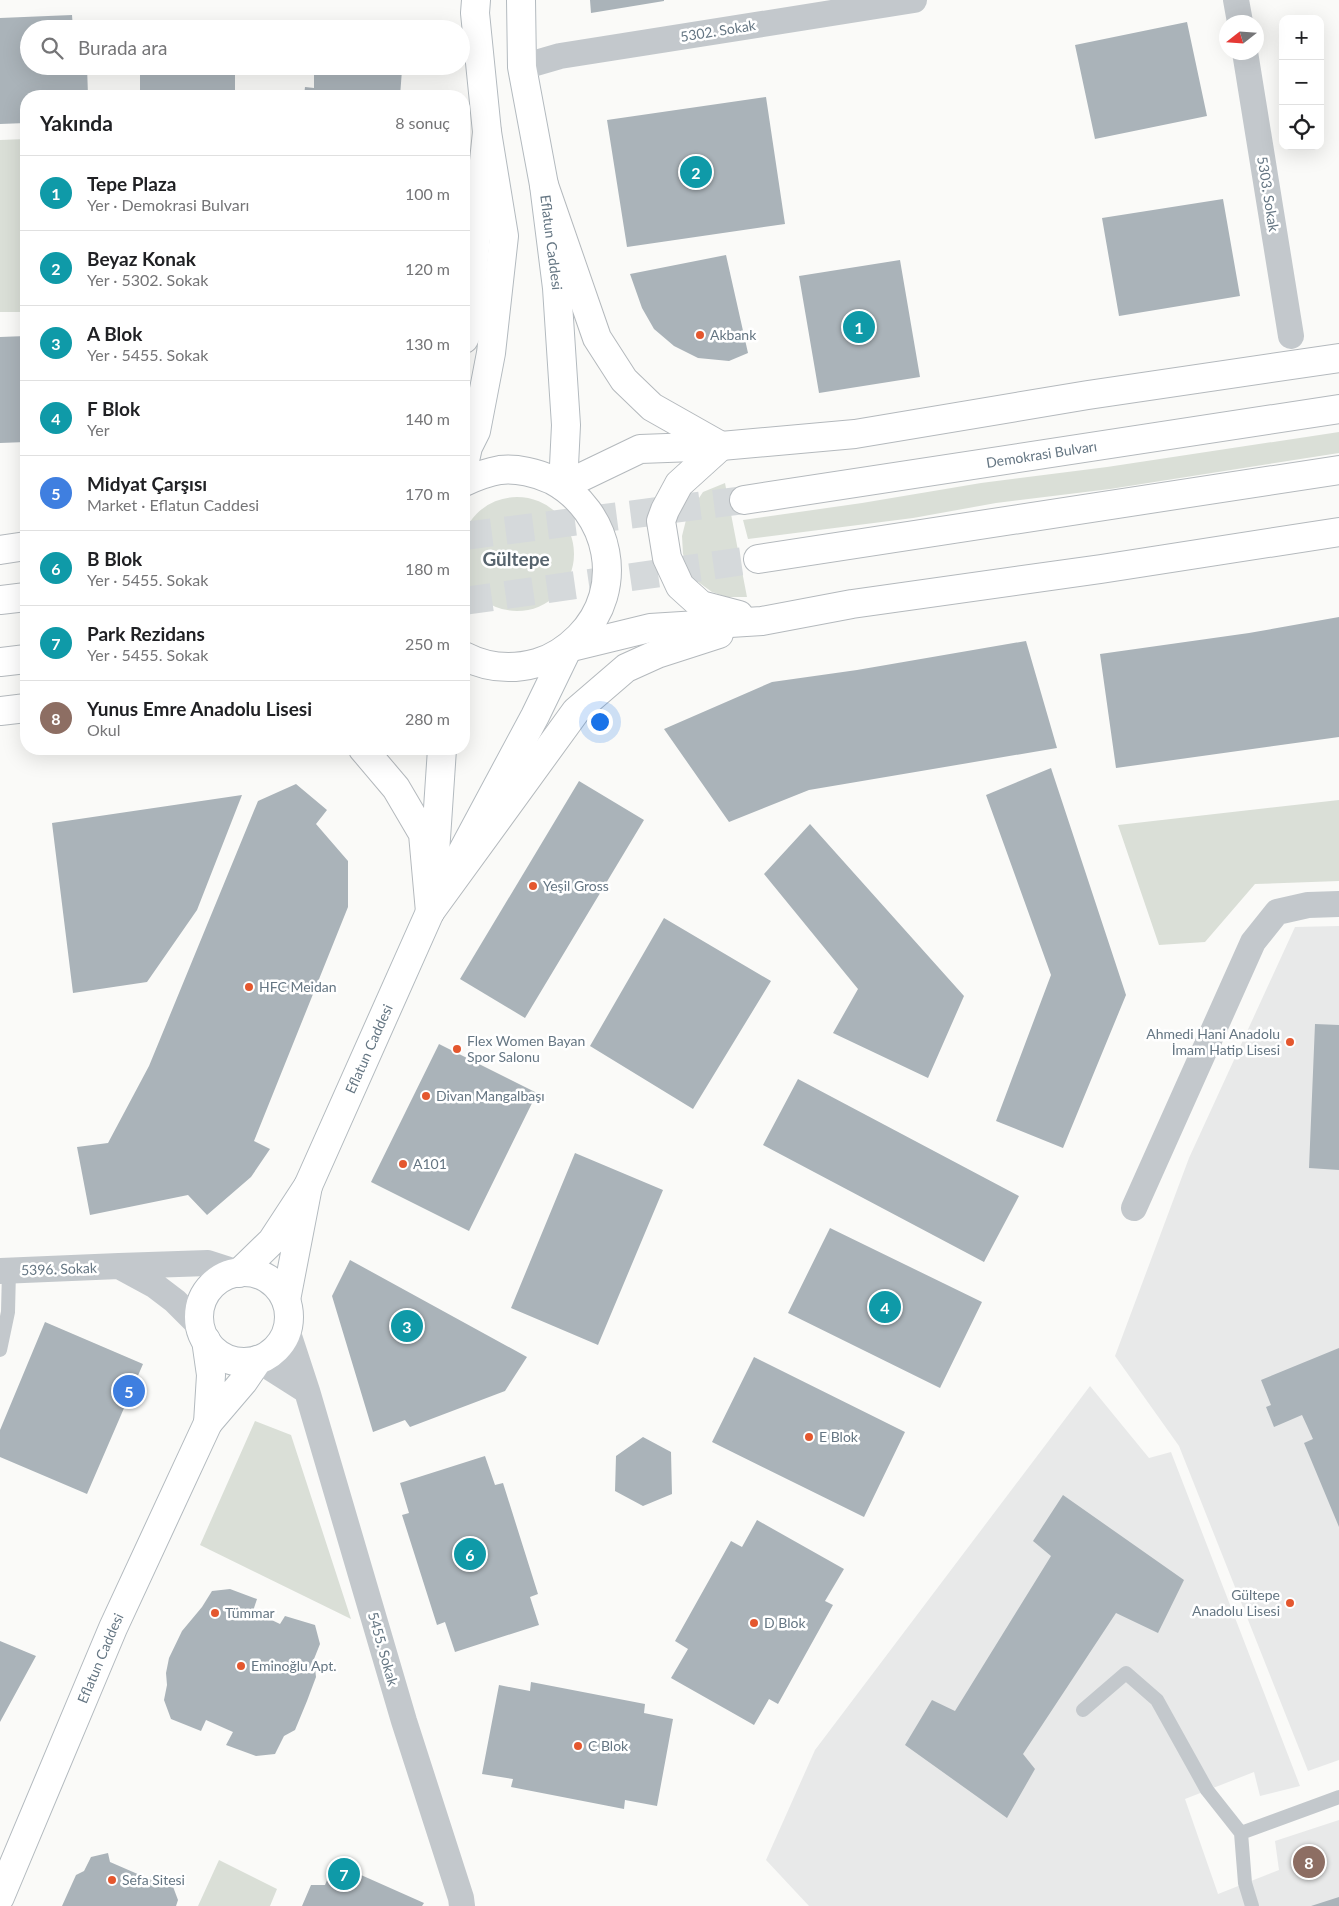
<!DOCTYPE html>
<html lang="tr">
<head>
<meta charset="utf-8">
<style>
  body { margin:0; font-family:Lato,sans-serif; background:#f2f2f2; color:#202124 }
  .controls { position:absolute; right:15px; top:15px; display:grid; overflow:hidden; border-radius:10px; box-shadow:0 5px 20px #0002 }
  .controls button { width:45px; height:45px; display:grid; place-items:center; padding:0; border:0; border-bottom:1px solid #e0e0e0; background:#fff; color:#202124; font:25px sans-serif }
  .compass { position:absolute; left:1219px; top:15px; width:45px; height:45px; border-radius:50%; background:#fff; box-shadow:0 5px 20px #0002; rotate:253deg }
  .you { position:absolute; left:599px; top:721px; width:18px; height:18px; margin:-12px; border:4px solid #fff; border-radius:50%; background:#1a73e8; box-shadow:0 0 0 8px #1a73e833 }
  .badge { display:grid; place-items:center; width:32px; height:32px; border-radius:50%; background:#e4572e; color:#fff; font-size:16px; font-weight:700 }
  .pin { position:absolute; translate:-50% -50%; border:2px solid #fff; box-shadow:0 1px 5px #0006 }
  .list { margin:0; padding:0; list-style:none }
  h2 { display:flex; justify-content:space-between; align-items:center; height:65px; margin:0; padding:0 20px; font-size:21px }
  h2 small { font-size:16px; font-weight:400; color:#757577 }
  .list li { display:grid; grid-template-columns:32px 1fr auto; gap:15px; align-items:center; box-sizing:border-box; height:75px; padding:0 20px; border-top:1px solid #e0e0e0 }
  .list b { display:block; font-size:19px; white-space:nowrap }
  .list p { margin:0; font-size:16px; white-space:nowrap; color:#757577 }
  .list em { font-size:16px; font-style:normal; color:#757577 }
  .icon { flex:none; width:28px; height:28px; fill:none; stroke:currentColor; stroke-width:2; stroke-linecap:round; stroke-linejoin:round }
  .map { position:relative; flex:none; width:1339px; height:1906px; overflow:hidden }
  .search { position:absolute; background:#fff; box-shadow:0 5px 20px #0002; left:20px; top:20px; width:450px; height:55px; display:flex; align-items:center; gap:12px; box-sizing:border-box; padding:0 18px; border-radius:28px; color:#757577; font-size:19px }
  .panel { position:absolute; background:#fff; box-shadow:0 5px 20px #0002; left:20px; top:90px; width:450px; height:665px; border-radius:20px }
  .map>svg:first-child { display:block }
  .built { fill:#e8e9e9 }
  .green { fill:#dadfd7 }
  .building { fill:#aab3b9 }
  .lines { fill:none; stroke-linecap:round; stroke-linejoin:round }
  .highway-tunnel { stroke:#d5d9db; stroke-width:28; stroke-dasharray:28 14; stroke-linecap:butt }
  .secondary-casing { stroke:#b3babf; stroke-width:30 }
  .highway-casing { stroke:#b4b9bd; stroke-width:30 }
  .lane { stroke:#c3c8cc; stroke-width:14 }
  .street { stroke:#c3c8cc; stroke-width:26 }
  .secondary { stroke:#fff; stroke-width:28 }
  .highway { stroke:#fff; stroke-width:28 }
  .poi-dot { fill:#e4572e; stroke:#fff; stroke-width:2 }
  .labels { text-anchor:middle; stroke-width:5; stroke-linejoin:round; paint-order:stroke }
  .street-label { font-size:14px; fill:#657683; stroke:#fff }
  .poi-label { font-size:14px; fill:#657683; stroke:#fff; text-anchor:start }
  .district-label { font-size:19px; font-weight:bold; fill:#57646e; stroke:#fff }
</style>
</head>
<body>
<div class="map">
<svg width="1339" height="1906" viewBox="0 0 1339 1906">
  <rect width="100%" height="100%" fill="#fafaf8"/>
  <path class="built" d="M1339 926V1760L1308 1771 1179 1446 1115 1356 1189 1158 1295 927Z
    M1090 1386 1149 1458 1171 1452 1300 1786 1260 1796 1254 1772 1185 1799 1218 1894 1279 1870 1275 1841 1339 1820V1906H809L766 1860 815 1750Z"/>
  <path class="green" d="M26 139V312H0V140Z
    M1339 432V453L1110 489 996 503 913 518 748 539 743 520 862 503 981 483 1107 467Z
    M725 483 747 597H727L712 592 694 579 683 554 682 536 687 516 703 492Z
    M460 554a57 57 0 1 1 114 0a57 57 0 1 1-114 0Z
    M1339 800V881L1255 884 1205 942 1159 945 1118 825Z
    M255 1421 291 1435 351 1619 200 1545Z
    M219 1860 277 1889 270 1906H198Z"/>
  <path class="building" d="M590 0H664V1L591 13Z
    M72 15 73 29H29V66H87L88 96H26V123L0 124V18Z
    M1187 22 1207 116 1095 139 1075 45Z
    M140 66H235V96H140Z
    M314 66 402 70 400 96H304L305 87 314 88Z
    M766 97 785 224 627 247 607 120Z
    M1223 199 1240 296 1119 316 1102 218Z
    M726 255 748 353 729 361 698 358 674 346 654 329 642 308 630 274Z
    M900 260 920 377 819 393 799 276Z
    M26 336V442L0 443V337Z
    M1339 617V737L1116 768 1100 654 1249 633Z
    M1026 641 1057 748 809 790 729 822 664 729 772 682 857 670Z
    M1051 768 1126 995 1063 1148 996 1121 1051 975 986 795Z
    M579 781 644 820 525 1018 460 979Z
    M296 784 327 810 316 824 348 861V907L254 1141 270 1149 251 1177 207 1215 188 1195 90 1215 77 1147 108 1143 149 1066 258 801Z
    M242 795 197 910 147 982 73 993 52 823Z
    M810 824 964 996 928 1078 833 1033 858 989 764 874Z
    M664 918 771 981 693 1109 590 1046Z
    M1315 1024 1339 1025V1170L1309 1168Z
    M439 1044 537 1093 469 1231 371 1182Z
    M798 1079 1019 1196 984 1262 763 1145Z
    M575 1153 663 1190 598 1345 511 1308Z
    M830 1228 982 1302 940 1388 788 1313Z
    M350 1260 527 1357 505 1391 410 1427 405 1420 373 1432 332 1296Z
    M45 1322 143 1364 87 1494 0 1457V1430Z
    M1339 1348V1527L1304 1443 1313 1439 1302 1415 1274 1427 1266 1407 1271 1405 1261 1380Z
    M754 1357 905 1432 864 1517 712 1442Z
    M643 1437 671 1452 672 1494 643 1506 615 1491 616 1456Z
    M485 1456 495 1485 503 1483 538 1594 530 1597 539 1625 455 1652 445 1622 437 1625 402 1515 409 1513 400 1483Z
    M1063 1495 1184 1580 1158 1633 1116 1613 1023 1754 1035 1769 1007 1818 905 1745 932 1700 955 1711 1051 1556 1033 1541Z
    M757 1520 844 1569 825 1601 833 1605 778 1704 769 1699 754 1725 671 1678 688 1649 675 1641 731 1541 742 1547Z
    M230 1589 257 1599 253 1611 280 1624 285 1616 315 1625 320 1644 314 1659 316 1677 307 1701 295 1730 284 1736 275 1754 256 1756 226 1745 233 1732 206 1720 201 1731 171 1719 164 1700 167 1685 166 1673 169 1658 182 1631 202 1607 212 1591Z
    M0 1641 36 1656 0 1722Z
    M531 1682 645 1704 644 1713 673 1719 657 1806 625 1800 624 1809 511 1787 513 1779 482 1774 499 1685 530 1691Z
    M108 1853 110 1862 163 1885 172 1884 178 1900 176 1906H62L76 1875 84 1871 91 1857Z
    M334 1863 424 1903 422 1906H302L311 1885H325Z
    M1339 1897V1906H1311Z"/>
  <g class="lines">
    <path class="highway-tunnel" d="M464 536 744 500
      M464 601 758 559"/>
    <defs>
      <g id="secondary">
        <path id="s1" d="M521 0 522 67 544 185 557 288 566 425 563 486"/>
        <path d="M464 465 468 447 476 431 491 353 504 236 487 132 475 13 476 0"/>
        <path d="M434 868 442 749"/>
        <path id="s2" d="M308 1186 430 912 535 716 568 648"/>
        <circle cx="244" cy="1317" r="45"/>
        <path d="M239 1273 272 1241 308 1186 286 1300"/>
        <path d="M206 1340 211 1375 208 1423 243 1382 258 1360"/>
        <path id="s3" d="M0 1897 113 1628 208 1423"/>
      </g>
      <g id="highway">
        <path d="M544 185 597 338 624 380 652 407 721 446 679 484 665 510 661 521 667 558 680 586 701 605 739 615"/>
        <path d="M464 339 466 335 487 132"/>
        <path d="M464 482C475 477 488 472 500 470 517 468 537 473 552 480 610 511 627 589 579 637 567 649 554 658 537 663 512 670 487 668 464 656"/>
        <path d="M563 486 640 449 721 446 855 434 1088 395 1339 358"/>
        <path id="s4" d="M744 500 1339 409"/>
        <path d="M0 550 26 546"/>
        <path d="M758 559 1339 470"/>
        <path d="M0 600 26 597"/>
        <path d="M568 648 650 628 762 621 852 604 1101 569 1339 532"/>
        <path d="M0 662 26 659"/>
        <path d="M0 711 26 708"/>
        <path d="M363 749 396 788 423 834 430 912"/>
        <path d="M430 912 576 711 626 668 657 654 719 634"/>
      </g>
    </defs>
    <use href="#secondary" class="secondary-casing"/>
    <use href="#highway" class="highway-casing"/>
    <path class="lane" d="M0 1350 8 1312 9 1271
      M1083 1710 1126 1673 1157 1700 1207 1790 1241 1833 1245 1883 1252 1906
      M1241 1833 1339 1797"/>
    <path class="street" d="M1236 0 1240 22
      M1245 52 1291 336
      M522 67 560 56 914 0
      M1134 1208 1253 942 1277 912 1308 905 1339 904
      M0 1271 119 1266
      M200 1326 175 1301 154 1285 119 1266 208 1263 239 1273
      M258 1360 307 1391 287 1330
      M307 1391 404 1721 461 1898 462 1906"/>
    <use href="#secondary" class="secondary"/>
    <use href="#highway" class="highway"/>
  </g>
  <g class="poi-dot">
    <circle cx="700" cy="335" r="5"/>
    <circle cx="533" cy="886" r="5"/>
    <circle cx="249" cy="987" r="5"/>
    <circle cx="1290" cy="1042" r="5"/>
    <circle cx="457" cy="1049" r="5"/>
    <circle cx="426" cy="1096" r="5"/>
    <circle cx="403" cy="1164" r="5"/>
    <circle cx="809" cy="1437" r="5"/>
    <circle cx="1290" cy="1603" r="5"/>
    <circle cx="215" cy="1613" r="5"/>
    <circle cx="754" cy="1623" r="5"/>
    <circle cx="241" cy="1666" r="5"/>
    <circle cx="578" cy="1746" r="5"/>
    <circle cx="112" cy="1880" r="5"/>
  </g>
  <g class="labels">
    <g class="street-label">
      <text transform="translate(718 31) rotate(-9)" y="5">5302. Sokak</text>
      <text transform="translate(1268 194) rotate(81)" y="5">5303. Sokak</text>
      <text dy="5" stroke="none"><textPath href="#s1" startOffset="245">Eflatun Caddesi</textPath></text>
      <text dy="5" stroke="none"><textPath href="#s4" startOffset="301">Demokrasi Bulvarı</textPath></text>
      <text dy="5" stroke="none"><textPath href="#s2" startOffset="150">Eflatun Caddesi</textPath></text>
      <text transform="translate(59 1269) rotate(-2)" y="5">5396. Sokak</text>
      <text transform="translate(383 1649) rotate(74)" y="5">5455. Sokak</text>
      <text dy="5" stroke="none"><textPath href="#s3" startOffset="259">Eflatun Caddesi</textPath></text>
    </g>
    <g class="poi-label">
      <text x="710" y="340">Akbank</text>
      <text x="543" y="891">Yeşil Gross</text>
      <text x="259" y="992">HFC Meidan</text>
      <text x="1280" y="1039" text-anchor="end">Ahmedi Hani Anadolu<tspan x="1280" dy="16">İmam Hatip Lisesi</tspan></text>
      <text x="467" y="1046">Flex Women Bayan<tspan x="467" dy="16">Spor Salonu</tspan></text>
      <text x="436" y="1101">Divan Mangalbaşı</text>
      <text x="413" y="1169">A101</text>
      <text x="819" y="1442">E Blok</text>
      <text x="1280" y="1600" text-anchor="end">Gültepe<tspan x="1280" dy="16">Anadolu Lisesi</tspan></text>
      <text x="225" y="1618">Tümmar</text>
      <text x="764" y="1628">D Blok</text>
      <text x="251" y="1671">Eminoğlu Apt.</text>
      <text x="588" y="1751">C Blok</text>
      <text x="122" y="1885">Sefa Sitesi</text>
    </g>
    <g class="district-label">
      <text x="516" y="566">Gültepe</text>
    </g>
  </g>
</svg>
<div class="controls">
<button>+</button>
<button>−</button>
<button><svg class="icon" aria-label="locate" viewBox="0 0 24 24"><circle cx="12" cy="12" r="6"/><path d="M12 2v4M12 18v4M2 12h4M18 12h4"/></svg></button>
</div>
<svg class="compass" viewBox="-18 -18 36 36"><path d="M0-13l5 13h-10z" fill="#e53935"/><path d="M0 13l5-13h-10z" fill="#757577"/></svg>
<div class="you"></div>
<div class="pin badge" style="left:859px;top:327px;background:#0f9aa8">1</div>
<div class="pin badge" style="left:696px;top:172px;background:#0f9aa8">2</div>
<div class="pin badge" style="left:407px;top:1326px;background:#0f9aa8">3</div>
<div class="pin badge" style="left:885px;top:1307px;background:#0f9aa8">4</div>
<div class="pin badge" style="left:129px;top:1391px;background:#3f7fe0">5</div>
<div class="pin badge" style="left:470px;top:1554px;background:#0f9aa8">6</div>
<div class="pin badge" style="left:344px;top:1874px;background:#0f9aa8">7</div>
<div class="pin badge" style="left:1309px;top:1862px;background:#8d6e63">8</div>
<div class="search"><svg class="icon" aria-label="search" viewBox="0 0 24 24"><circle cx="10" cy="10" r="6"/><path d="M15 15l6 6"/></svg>Burada ara</div>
<section class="panel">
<h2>Yakında<small>8 sonuç</small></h2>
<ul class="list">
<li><span class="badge" style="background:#0f9aa8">1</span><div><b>Tepe Plaza</b><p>Yer · Demokrasi Bulvarı</p></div><em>100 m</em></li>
<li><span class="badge" style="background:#0f9aa8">2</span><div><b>Beyaz Konak</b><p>Yer · 5302. Sokak</p></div><em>120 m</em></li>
<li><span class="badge" style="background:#0f9aa8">3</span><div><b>A Blok</b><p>Yer · 5455. Sokak</p></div><em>130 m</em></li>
<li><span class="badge" style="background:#0f9aa8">4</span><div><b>F Blok</b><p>Yer</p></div><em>140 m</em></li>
<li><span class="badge" style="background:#3f7fe0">5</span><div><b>Midyat Çarşısı</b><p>Market · Eflatun Caddesi</p></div><em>170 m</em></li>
<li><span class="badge" style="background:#0f9aa8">6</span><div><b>B Blok</b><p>Yer · 5455. Sokak</p></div><em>180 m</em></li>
<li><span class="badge" style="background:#0f9aa8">7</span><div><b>Park Rezidans</b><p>Yer · 5455. Sokak</p></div><em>250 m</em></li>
<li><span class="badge" style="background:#8d6e63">8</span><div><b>Yunus Emre Anadolu Lisesi</b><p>Okul</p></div><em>280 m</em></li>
</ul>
</section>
</div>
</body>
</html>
